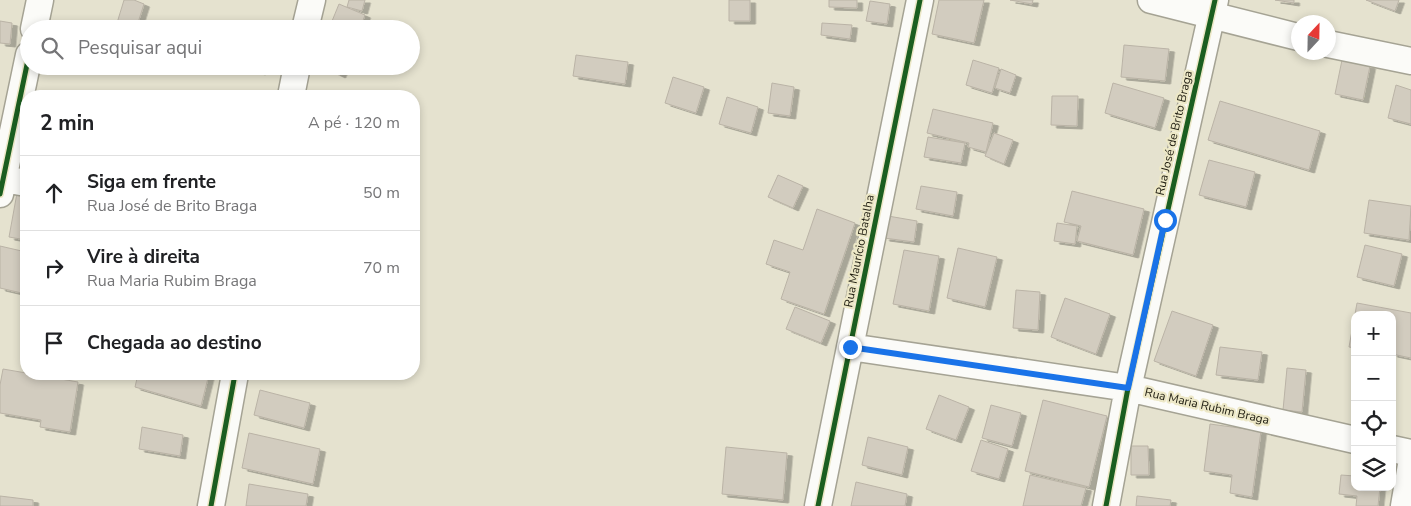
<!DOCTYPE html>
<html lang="pt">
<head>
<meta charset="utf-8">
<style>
  body { margin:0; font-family:"Nunito Sans",sans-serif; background:#f2f2f2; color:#202124 }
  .controls { position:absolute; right:15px; bottom:15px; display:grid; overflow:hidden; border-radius:10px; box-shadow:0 2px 8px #0003 }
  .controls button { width:45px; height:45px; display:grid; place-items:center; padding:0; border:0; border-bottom:1px solid #e0e0e0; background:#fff; color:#202124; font:25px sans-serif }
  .compass { position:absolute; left:1291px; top:15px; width:45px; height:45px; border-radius:50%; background:#fff; box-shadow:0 2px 8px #0003; rotate:22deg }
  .stop { position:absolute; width:15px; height:15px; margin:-11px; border:4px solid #1a73e8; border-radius:50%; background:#fff }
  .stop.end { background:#1a73e8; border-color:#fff; box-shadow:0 1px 5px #0008 }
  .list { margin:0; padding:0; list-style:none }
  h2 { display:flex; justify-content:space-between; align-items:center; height:65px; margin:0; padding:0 20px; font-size:21px }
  h2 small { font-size:16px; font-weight:400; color:#757577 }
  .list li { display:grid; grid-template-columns:32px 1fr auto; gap:15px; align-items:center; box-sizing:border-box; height:75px; padding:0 20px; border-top:1px solid #e0e0e0 }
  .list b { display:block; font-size:19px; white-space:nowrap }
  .list p { margin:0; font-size:16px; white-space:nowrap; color:#757577 }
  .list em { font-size:16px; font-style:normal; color:#757577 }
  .icon { flex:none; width:28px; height:28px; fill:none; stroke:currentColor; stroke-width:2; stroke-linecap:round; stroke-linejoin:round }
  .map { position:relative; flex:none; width:1411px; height:506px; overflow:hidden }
  .search { position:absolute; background:#fff; box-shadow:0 2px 8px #0003; left:20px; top:20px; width:400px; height:55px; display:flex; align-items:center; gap:12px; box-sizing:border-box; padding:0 18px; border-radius:28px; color:#757577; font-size:19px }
  .panel { position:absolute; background:#fff; box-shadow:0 2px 8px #0003; left:20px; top:90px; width:400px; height:290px; border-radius:20px }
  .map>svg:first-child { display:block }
  .building { fill:#d2ccbf; stroke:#bab3a6; filter:url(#shadow) }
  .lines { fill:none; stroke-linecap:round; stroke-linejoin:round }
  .minor-casing { stroke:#a5a394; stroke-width:29 }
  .minor { stroke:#fbfbf8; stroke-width:26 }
  .cycleway-casing { stroke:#ede8c7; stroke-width:8 }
  .cycleway { stroke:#1b5e20; stroke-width:5 }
  .route { stroke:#1a73e8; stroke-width:6 }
  .labels { text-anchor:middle; stroke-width:4.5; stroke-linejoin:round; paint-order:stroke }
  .street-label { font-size:12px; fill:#1e1c10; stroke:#ede8c7 }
</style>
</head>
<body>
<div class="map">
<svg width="1411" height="506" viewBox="0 0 1411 506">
  <defs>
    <filter id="shadow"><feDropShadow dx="5.5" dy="3" stdDeviation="0" flood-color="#0004"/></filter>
  </defs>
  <rect width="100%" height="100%" fill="#e5e2cf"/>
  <path class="building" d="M124 0H134L144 4 136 29 117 23Z
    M349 0H365L362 11 347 7Z
    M729 0H750V21H729Z
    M829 0H857V8L829 7Z
    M939 0H984L974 43 932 34Z
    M1010 0H1033L1032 4Z
    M1275 0H1294V3Z
    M1366 0H1399L1395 11Z
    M870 1 890 4 887 24 866 21Z
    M339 4 365 15 360 29H336L330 26Z
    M0 21 12 23 10 44 0 43Z
    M238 21 263 29H235Z
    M822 23 852 25 850 39 821 35Z
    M1124 45 1169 49 1165 81 1121 77Z
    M576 55 628 62 625 84 573 76Z
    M973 60 999 68 992 93 966 85Z
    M1342 60 1370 66 1363 100 1335 94Z
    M240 66H262L260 72Z
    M321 66H344L340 75Z
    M1001 69 1016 75 1010 93 995 88Z
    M673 77 704 87 696 113 665 103Z
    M772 83 794 87 790 116 768 113Z
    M1113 83 1164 98 1155 128 1105 113Z
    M1396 85 1411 90V124L1388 118Z
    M1052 96H1078L1077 126 1051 125Z
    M727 97 758 107 751 133 719 124Z
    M1220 101 1320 131 1309 170 1208 140Z
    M933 109 993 123 986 152 968 147 969 143 927 133Z
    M994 133 1013 140 1004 164 985 156Z
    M928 137 965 143 961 163 924 157Z
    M1209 160 1255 172 1246 207 1199 195Z
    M778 175 803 186 793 208 768 197Z
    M921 186 957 192 953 216 916 209Z
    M1072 191 1144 209 1133 255 1077 241 1081 226 1064 222Z
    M17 193 26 195V240L9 237Z
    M1369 200 1411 206 1409 240 1364 233Z
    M817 209 855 223 824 314 781 299 790 272 766 264 774 240 803 250Z
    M888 216 917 221 914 242 884 238Z
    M1057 223 1077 226 1075 244 1054 241Z
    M1365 245 1402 254 1394 286 1357 277Z
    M0 246 26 252V294L0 288Z
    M958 248 997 257 985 307 947 298Z
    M904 250 939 256 929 311 893 304Z
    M1016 290 1040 292 1038 330 1013 328Z
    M1065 298 1110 314 1096 354 1051 337Z
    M1357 303 1411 313V358L1392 354V315H1355V348L1349 347Z
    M795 307 830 321 821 343 786 329Z
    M1172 311 1213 325 1196 376 1154 361Z
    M1220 347 1262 352 1258 380 1216 375Z
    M1287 368 1306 370 1302 412 1283 410Z
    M3 369 78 382 70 432 40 427 41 420 0 413V385Z
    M138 374H209L201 406 135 387Z
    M260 390 310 403 304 428 254 415Z
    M939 395 969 407 956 440 926 429Z
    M1043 400 1107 416 1089 487 1025 471Z
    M991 405 1021 413 1012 446 982 438Z
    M1210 424 1261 431 1252 497 1230 493 1232 475 1204 471Z
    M142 427 183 435 180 456 139 449Z
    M249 433 320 449 313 484 242 468Z
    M868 437 908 447 902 475 862 465Z
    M981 440 1008 449 999 479 971 471Z
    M1131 446H1148L1149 475H1131Z
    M726 447 787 453 783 500 722 494Z
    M1030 475 1086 488 1081 506H1023Z
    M1341 475 1355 476V487H1380L1378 506H1356L1357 496 1339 494Z
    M856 482 907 494 905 506H851Z
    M249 484 308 494 306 506H246Z
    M0 496 33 500V506H0Z
    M1137 496 1171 500 1170 506H1136Z"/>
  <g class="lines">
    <defs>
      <path id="minor" d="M1151 0 1298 37
        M34 29 40 0
        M305 29 312 0
        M1328 44 1411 61
        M291 96 297 66
        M4 179 26 183
        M0 194 29 55
        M850 347 1128 388 1355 440
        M1392 449 1411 453
        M211 506 235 374
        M818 506 920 0
        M1106 506 1128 388 1215 0
        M1404 506 1411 465"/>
    </defs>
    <use href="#minor" class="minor-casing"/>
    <use href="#minor" class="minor"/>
    <defs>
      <path id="cycleway" d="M0 194 29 55
        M211 506 235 374
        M818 506 920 0
        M1106 506 1128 388 1215 0"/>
    </defs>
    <use href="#cycleway" class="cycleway-casing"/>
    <use href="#cycleway" class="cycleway"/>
  </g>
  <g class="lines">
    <path class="route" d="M850 347 1128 388 1165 220"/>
  </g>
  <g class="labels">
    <g class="street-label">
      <text transform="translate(1174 133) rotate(-77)" y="4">Rua José de Brito Braga</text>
      <text transform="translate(859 251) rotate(-79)" y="4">Rua Maurício Batalha</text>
      <text transform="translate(1207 406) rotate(13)" y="4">Rua Maria Rubim Braga</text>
    </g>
  </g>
</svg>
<div class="controls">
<button>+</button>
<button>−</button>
<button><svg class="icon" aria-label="locate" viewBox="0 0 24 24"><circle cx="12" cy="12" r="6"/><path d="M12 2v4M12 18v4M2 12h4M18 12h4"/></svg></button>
<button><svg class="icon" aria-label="layers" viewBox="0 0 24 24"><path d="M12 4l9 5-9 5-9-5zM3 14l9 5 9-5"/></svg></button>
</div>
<svg class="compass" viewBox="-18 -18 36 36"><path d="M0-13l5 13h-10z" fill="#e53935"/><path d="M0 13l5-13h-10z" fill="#757577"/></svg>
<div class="stop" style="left:1165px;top:220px"></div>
<div class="stop end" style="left:850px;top:347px"></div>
<div class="search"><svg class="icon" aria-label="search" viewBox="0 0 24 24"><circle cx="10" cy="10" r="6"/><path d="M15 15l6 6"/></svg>Pesquisar aqui</div>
<section class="panel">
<h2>2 min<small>A pé · 120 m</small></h2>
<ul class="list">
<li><svg class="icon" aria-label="ahead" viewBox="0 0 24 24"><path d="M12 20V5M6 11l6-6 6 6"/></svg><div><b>Siga em frente</b><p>Rua José de Brito Braga</p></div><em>50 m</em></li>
<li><svg class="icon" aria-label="right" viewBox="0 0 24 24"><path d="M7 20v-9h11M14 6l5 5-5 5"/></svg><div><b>Vire à direita</b><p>Rua Maria Rubim Braga</p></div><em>70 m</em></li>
<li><svg class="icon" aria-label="arrive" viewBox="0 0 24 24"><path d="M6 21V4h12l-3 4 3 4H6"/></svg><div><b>Chegada ao destino</b></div></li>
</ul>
</section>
</div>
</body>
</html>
